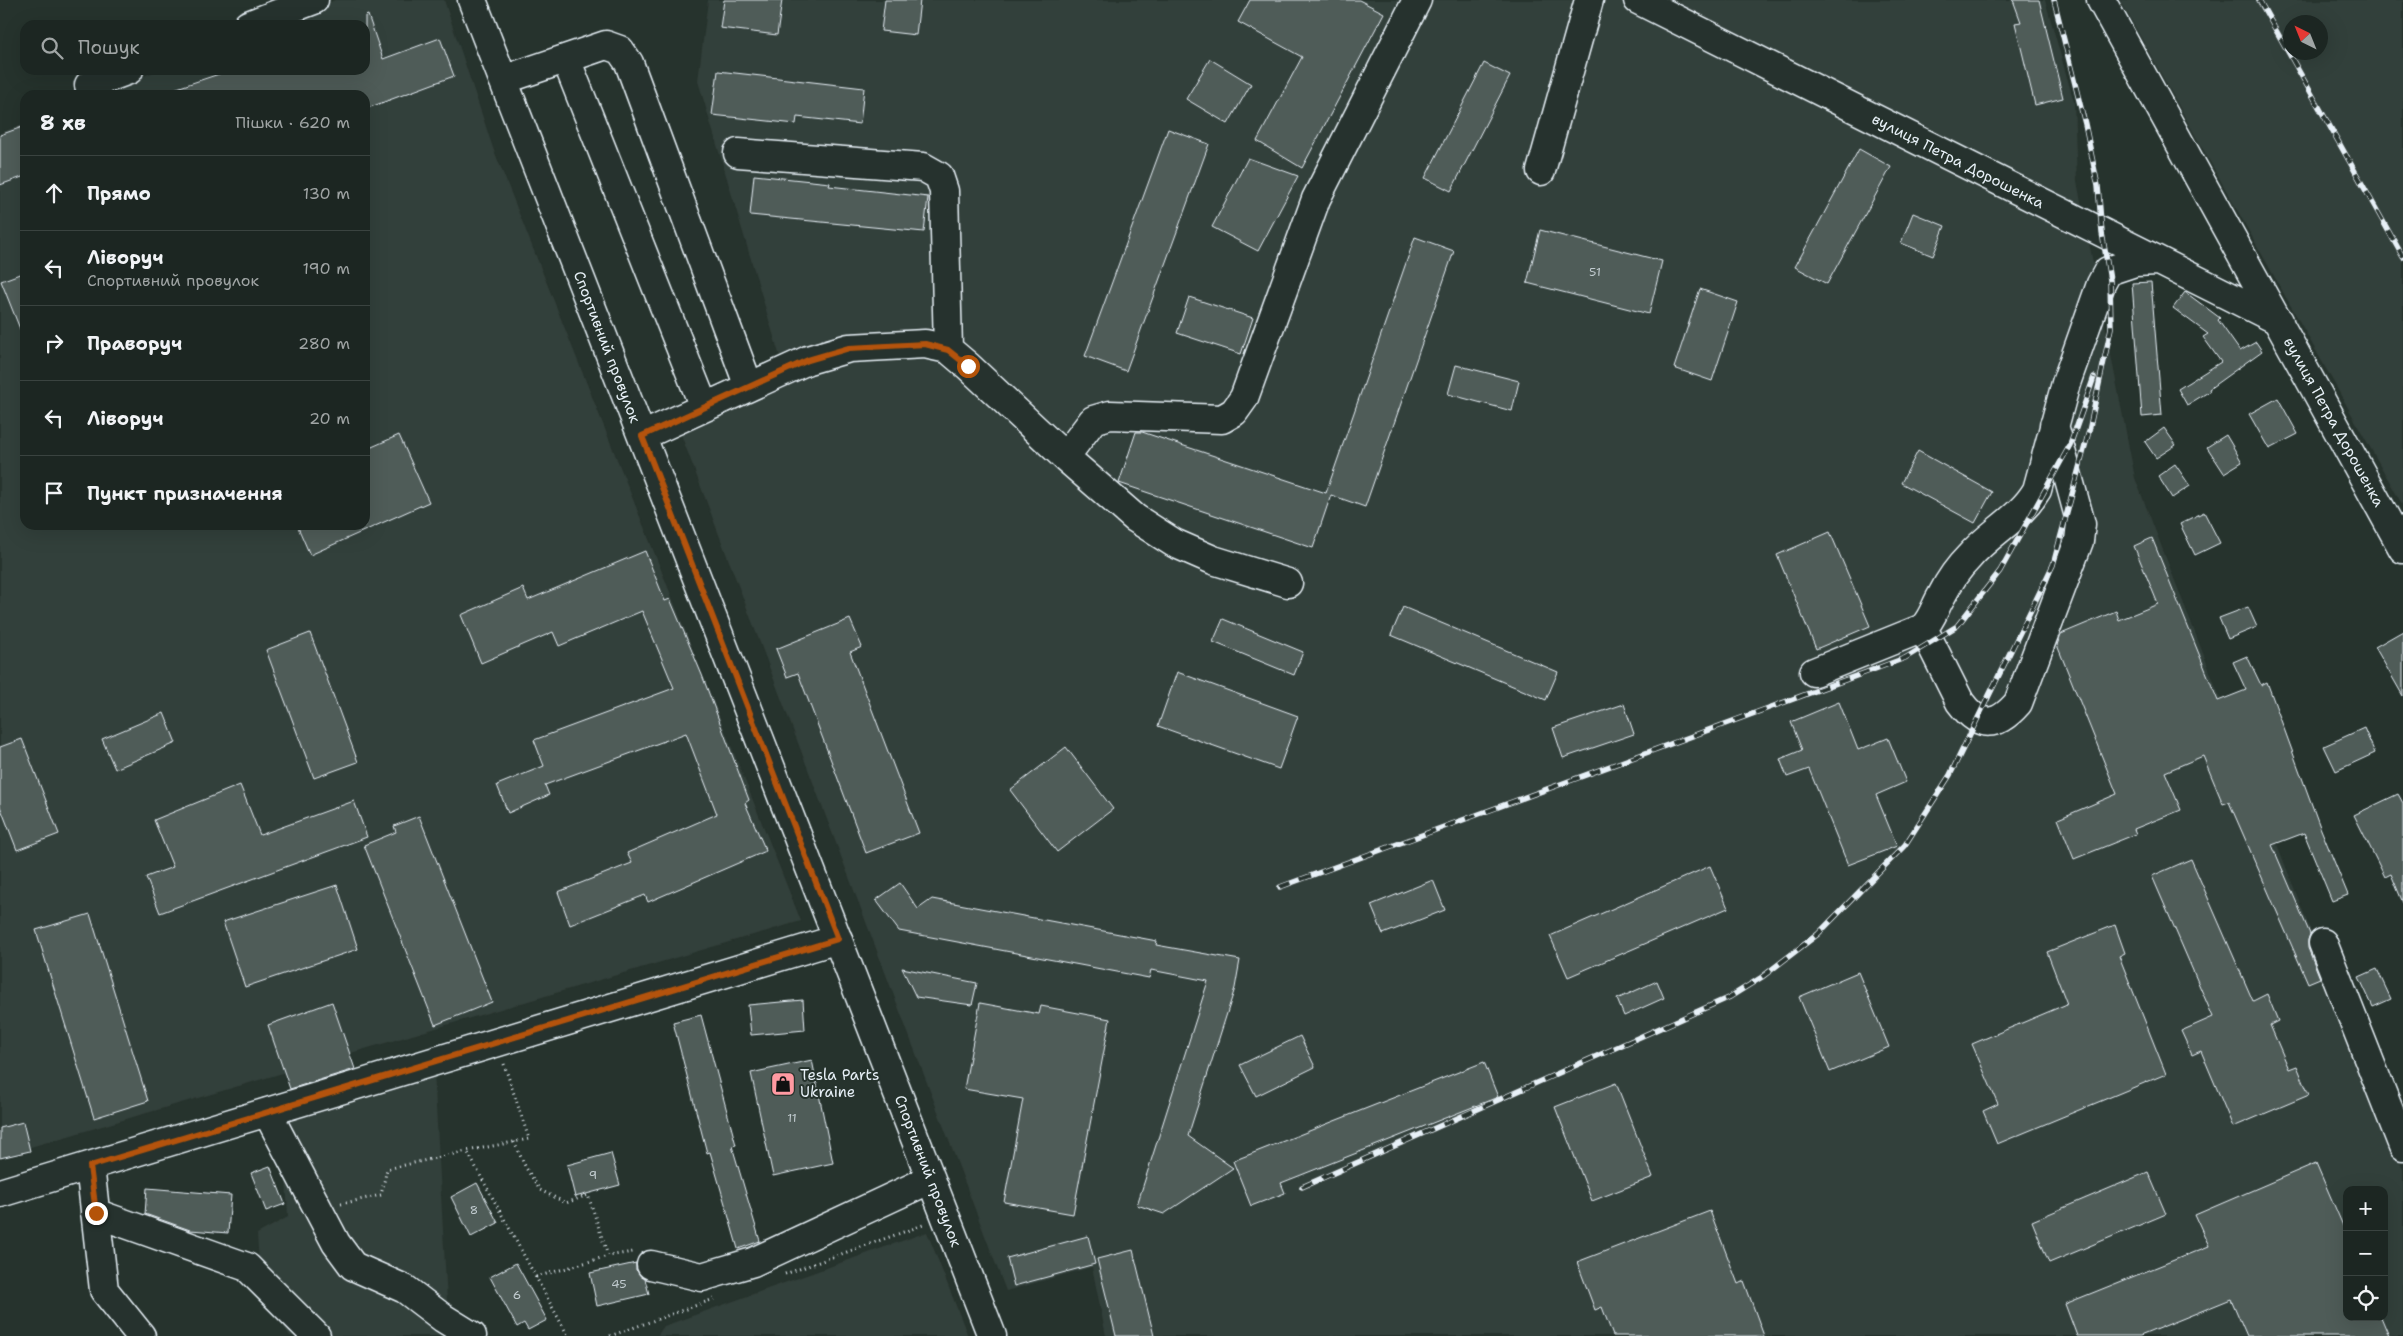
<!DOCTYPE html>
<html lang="uk">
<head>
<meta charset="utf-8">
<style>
  body { margin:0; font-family:"Shantell Sans",sans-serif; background:#252e2a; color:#f1f3f6 }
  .controls { position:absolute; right:15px; bottom:15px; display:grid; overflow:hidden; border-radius:10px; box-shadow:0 5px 20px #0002 }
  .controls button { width:45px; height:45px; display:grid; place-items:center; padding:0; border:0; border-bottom:1px solid #3a4340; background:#1c2622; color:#f1f3f6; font:25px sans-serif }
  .compass { position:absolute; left:2283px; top:15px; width:45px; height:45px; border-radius:50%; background:#1c2622; box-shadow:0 5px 20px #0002; rotate:317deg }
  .stop { position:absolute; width:15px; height:15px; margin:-11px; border:4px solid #b45309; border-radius:50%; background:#fff }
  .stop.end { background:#b45309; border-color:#fff; box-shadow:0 1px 5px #0008 }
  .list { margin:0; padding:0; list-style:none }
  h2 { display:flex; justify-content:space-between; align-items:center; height:65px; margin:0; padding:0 20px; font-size:21px }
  h2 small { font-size:16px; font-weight:400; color:#a0a5a5 }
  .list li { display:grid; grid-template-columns:32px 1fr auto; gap:15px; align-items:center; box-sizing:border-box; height:75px; padding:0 20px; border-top:1px solid #3a4340 }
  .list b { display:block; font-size:19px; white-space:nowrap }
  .list p { margin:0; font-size:16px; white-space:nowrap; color:#a0a5a5 }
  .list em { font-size:16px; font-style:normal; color:#a0a5a5 }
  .icon { flex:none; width:28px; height:28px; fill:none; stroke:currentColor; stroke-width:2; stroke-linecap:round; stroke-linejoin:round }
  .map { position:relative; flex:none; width:2403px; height:1336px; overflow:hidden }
  .search { position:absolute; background:#1c2622; box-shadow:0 5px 20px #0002; left:20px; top:20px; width:350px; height:55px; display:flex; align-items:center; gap:12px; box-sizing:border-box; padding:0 18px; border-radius:15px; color:#a0a5a5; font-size:19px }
  .panel { position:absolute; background:#1c2622; box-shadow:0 5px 20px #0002; left:20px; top:90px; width:350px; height:440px; border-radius:15px }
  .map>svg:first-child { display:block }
  .built { fill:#333f3a; fill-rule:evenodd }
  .building { fill:#505c59; stroke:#e8f1f8 }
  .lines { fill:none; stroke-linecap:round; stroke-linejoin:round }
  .minor-casing { stroke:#e8f1f8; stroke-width:31 }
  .path { stroke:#e8f1f8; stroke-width:3; stroke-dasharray:1 4; stroke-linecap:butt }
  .minor { stroke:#26332d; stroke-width:28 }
  .rail-casing { stroke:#e8f1f8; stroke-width:5.5 }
  .rail { stroke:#26332d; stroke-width:4; stroke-dasharray:11; stroke-linecap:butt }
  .route { stroke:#b45309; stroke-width:6 }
  .labels { text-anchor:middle; stroke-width:4; stroke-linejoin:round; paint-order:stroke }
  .number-label { font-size:12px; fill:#c2ccd0 }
  .street-label { font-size:15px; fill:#e8f1f8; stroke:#26332d }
  .poi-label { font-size:15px; fill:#e8f1f8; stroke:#26332d; text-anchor:start }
</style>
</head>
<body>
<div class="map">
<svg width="2403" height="1336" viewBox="0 0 2403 1336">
  <rect width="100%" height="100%" fill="#26332d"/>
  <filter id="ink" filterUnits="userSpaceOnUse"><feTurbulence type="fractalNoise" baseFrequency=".02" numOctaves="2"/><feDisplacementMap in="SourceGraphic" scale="10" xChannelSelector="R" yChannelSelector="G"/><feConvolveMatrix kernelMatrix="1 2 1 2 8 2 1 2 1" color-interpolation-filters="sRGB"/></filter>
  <g filter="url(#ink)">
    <path class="built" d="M335 0H444L493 148 801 921 0 1156V133L25 123V525H365V95H96L159 70H365V25H272Z
      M708 0H2045L2074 102 2077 181 2135 478 2403 1169V1336H1106L1092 1267 1006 1291 677 424 785 374 698 81ZM2347 1190H2384V1317H2347Z
      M2120 0H2403V506L2182 112ZM2320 22V52H2290V22Z
      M434 1071 449 1336H290L261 1294 257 1234 288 1217 283 1117Z
      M927 1232 968 1336H657L664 1326Z"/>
    <path class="building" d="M724 0H782L777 35 720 28Z
      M885 0H920L916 35 881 31Z
      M1250 0H1359L1384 13 1302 168 1257 141 1302 57 1238 22Z
      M2013 0H2039L2063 98 2035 105 2015 23 2021 22Z
      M368 15 383 59 440 38 454 76 365 109V95H166L165 92 231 70H365V16Z
      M1210 59 1251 84 1228 124 1186 99Z
      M1484 63 1510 76 1451 191 1425 178Z
      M718 71 864 88 860 124 797 117 796 124 712 115Z
      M25 126V176L0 185V135Z
      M1168 129 1209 144 1126 371 1085 356Z
      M1859 149 1891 167 1827 284 1795 267Z
      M1248 158 1298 176 1258 251 1212 227Z
      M754 175 830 183 829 186 928 197 924 232 750 215Z
      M1913 213 1945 226 1933 256 1901 243Z
      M1540 230 1662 261 1649 314 1527 283Z
      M1415 237 1454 251 1365 507 1331 495 1313 548 1119 483 1136 432H1142L1326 493Z
      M25 272V339H24L1 281Z
      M2151 282 2162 415 2142 417 2132 283Z
      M1700 289 1738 302 1712 381 1674 368Z
      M2185 292 2220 318 2218 320 2240 351 2256 342 2262 351 2209 389 2210 391 2187 405 2178 389 2221 362 2203 337 2208 334 2173 308Z
      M1189 297 1253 318 1241 354 1177 333Z
      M1456 365 1519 381 1512 411 1448 394Z
      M2278 398 2298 434 2269 449 2249 414Z
      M2164 428 2176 445 2156 458 2145 442Z
      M399 435 429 502 310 555 297 525H365V450Z
      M2226 435 2242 462 2224 473 2207 447Z
      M1918 451 1992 492 1975 523 1901 483Z
      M2175 464 2190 486 2172 498 2158 476Z
      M2204 512 2220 543 2195 555 2180 524Z
      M1830 532 1870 626 1816 649 1777 555Z
      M2152 538 2218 701 2246 690 2233 662 2247 656 2261 685 2267 682 2320 827 2348 895 2332 901 2304 833 2272 845 2310 934 2308 940V948L2320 978 2308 983 2229 802 2223 804 2203 756 2165 772 2181 810 2134 829 2136 834 2074 859 2058 819 2117 794 2057 645 2061 634 2116 611 2119 620 2158 604 2134 546Z
      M645 551 665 601 670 599 702 675 749 800 745 803 766 851 648 902 645 895 570 925 558 892 632 863 627 853 717 814 686 733 545 785 549 795 508 813 497 785 544 766 534 740 674 688 642 611 559 646 553 632 481 663 461 615 523 588 528 600Z
      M1403 607 1558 672 1546 700 1391 635Z
      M2248 607 2257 627 2228 639 2219 618Z
      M850 619 862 647 850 652 919 833 866 853 798 673 787 677 776 649Z
      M1223 619 1303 652 1294 675 1213 642Z
      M2403 631V696L2375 647Z
      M310 633 358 762 314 778 266 650Z
      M1177 672 1298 716 1279 769 1158 726Z
      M1839 702 1858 750 1888 738 1906 782 1876 795 1897 846 1848 865 1809 769 1787 777 1780 759 1802 750 1791 722Z
      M1624 704 1634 734 1563 758 1553 728Z
      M164 713 176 743 115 769 102 739Z
      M2364 728 2375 753 2336 771 2324 746Z
      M22 739 59 834 17 850 0 806V747Z
      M1066 747 1113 809 1057 852 1010 790Z
      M240 785 260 835 354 801 367 837 160 913 146 877 173 867 154 820Z
      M2398 794 2403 803V903L2391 874 2385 877 2354 815Z
      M419 816 492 1002 435 1025 364 845 396 832 394 826Z
      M2191 859 2253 1001 2267 994 2278 1021 2270 1025 2289 1069 2297 1066 2309 1095 2233 1127 2201 1051 2192 1055 2181 1031 2213 1017 2152 876Z
      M1710 866 1728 908 1568 977 1550 936Z
      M1433 880 1445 910 1383 934 1371 905Z
      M900 883 918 909 932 899 1157 941 1156 945 1240 960 1235 988 1188 1136 1233 1168 1164 1214 1137 1205 1208 981 1151 970 1149 978 899 931 876 900Z
      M337 885 358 949 245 987 223 922Z
      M90 914 148 1101 94 1118 36 930Z
      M2115 925 2125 953 2119 956 2166 1074 1997 1144 1983 1111 1998 1104 1972 1044 2067 1004 2047 952Z
      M902 968 977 983 972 1005 916 997Z
      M2377 969 2391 999 2373 1007 2359 977Z
      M1858 972 1889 1047 1830 1072 1799 997Z
      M1657 981 1664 998 1624 1016 1617 999Z
      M803 1000 805 1030 751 1035 748 1005Z
      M332 1002 355 1069 290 1089 268 1025Z
      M980 1003 1039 1014 1041 1006 1110 1019 1073 1214 1004 1202 1023 1099 964 1089Z
      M701 1015 736 1145 732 1146 760 1241 738 1249 710 1152 707 1153 673 1022Z
      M1300 1036 1315 1067 1256 1096 1240 1065Z
      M812 1060 833 1163 773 1176 751 1073Z
      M1484 1062 1498 1097 1281 1183 1285 1193 1251 1206 1233 1161Z
      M1616 1083 1653 1177 1592 1201 1555 1107Z
      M23 1122 30 1151 0 1158V1128Z
      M611 1153 620 1185 575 1197 567 1165Z
      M2316 1163 2347 1235V1317H2381L2389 1336H2247L2231 1299 2140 1336H2077L2065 1304 2209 1246 2195 1215Z
      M270 1166 285 1204 266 1211 251 1173Z
      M2148 1172 2166 1214 2049 1263 2032 1221Z
      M477 1183 498 1223 471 1237 451 1197Z
      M147 1188 231 1195 228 1233 190 1230 145 1214Z
      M1710 1211 1738 1284 1744 1281 1764 1336H1613L1602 1307 1595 1310 1577 1262Z
      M1088 1236 1095 1264 1014 1286 1007 1258Z
      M1133 1250 1154 1336H1116L1097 1259Z
      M516 1263 547 1320 528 1330 524 1323 517 1327 490 1277Z
      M636 1263V1270L645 1279 649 1294 597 1306 590 1273Z"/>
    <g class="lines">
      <defs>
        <path id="minor" d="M472 0 992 1336
          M1638 0 2279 321
          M2101 0 2403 549
          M248 25 314 0
          M566 59 704 407
          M503 80 606 45 620 50 629 63 749 387
          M89 85 129 70
          M738 153 923 167 939 176 944 191 948 349
          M1541 171 1589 0
          M642 436 808 360 849 348 925 344 948 349 968 366 1065 457 1135 518 1174 543 1213 560 1288 583
          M1065 457 1093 420 1110 415 1222 419 1234 412 1244 398 1316 199 1417 0
          M1923 628 1960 702C1980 729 1997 727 2018 703L2079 541 2081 524 2054 425
          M1814 672 1923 628C1933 618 1935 606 1942 595 1949 581 1958 568 1969 557 1990 532 2020 519 2037 490L2066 383 2101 284 2108 271 2135 262 2158 261
          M2323 943 2403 1146
          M267 1112 336 1243 353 1266 405 1289 443 1318 472 1336
          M90 1166 104 1290 141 1336
          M0 1193 838 939
          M95 1213 247 1267 316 1336
          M651 1265 702 1277 712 1274 753 1262 931 1179"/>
      </defs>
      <use href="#minor" class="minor-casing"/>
      <path class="path" d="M504 1064 529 1139 467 1151 568 1336
        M514 1142 526 1168 540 1190 566 1203 588 1195 608 1256 633 1252
        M341 1204 381 1195 387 1169 467 1151
        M785 1274 926 1224
        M536 1277 608 1256
        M610 1336 714 1299"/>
      <use href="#minor" class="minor"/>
      <defs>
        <path id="rail" d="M2259 0 2403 257
          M1280 887 1905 658 1957 626 2000 571 2070 445 2094 377
          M1302 1187 1730 997 1762 977 1818 934 1905 845 1950 775 2053 565 2089 431 2111 328 2110 280 2102 233 2098 186 2085 124 2054 0"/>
      </defs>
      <use href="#rail" class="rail-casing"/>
      <use href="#rail" class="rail"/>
    </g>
  </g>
  <g class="lines" filter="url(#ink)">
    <path class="route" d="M96 1213 90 1166 838 939 642 436 808 360 849 348 925 344 948 350 968 366"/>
  </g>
  <defs>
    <symbol id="shop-square" viewBox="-11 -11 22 22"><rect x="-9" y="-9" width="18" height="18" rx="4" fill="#ff9aa2" stroke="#26332d"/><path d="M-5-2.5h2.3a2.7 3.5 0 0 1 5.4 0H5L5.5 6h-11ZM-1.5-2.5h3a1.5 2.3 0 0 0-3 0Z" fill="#111"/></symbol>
  </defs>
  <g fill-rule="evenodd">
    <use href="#shop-square" x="769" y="1070" width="28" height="28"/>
  </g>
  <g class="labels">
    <g class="number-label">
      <text x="1595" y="276">51</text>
      <text x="792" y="1122">11</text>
      <text x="593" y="1179">9</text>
      <text x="474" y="1214">8</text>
      <text x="619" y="1288">45</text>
      <text x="517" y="1299">6</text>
    </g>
    <g class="street-label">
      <text transform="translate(1958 161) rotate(27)" y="5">вулиця Петра Дорошенка</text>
      <text transform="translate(607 347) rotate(69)" y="5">Спортивний провулок</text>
      <text transform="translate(2334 422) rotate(61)" y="5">вулиця Петра Дорошенка</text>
      <text transform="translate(928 1171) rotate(69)" y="5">Спортивний провулок</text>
    </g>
    <g class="poi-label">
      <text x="800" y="1080">Tesla Parts<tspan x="800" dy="17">Ukraine</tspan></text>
    </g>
  </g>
</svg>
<div class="controls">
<button>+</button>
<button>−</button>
<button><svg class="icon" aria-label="locate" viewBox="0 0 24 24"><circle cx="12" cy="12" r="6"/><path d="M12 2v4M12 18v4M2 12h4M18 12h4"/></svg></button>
</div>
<svg class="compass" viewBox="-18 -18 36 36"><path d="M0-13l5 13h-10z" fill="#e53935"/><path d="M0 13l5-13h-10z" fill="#a0a5a5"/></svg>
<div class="stop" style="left:968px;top:366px"></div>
<div class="stop end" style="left:96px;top:1213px"></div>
<div class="search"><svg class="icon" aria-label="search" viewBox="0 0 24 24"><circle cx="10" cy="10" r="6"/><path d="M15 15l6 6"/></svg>Пошук</div>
<section class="panel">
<h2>8 хв<small>Пішки · 620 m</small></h2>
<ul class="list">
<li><svg class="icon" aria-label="ahead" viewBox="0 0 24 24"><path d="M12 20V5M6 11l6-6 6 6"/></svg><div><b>Прямо</b></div><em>130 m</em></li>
<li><svg class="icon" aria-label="left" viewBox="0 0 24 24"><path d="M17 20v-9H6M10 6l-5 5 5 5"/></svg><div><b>Ліворуч</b><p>Спортивний провулок</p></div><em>190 m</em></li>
<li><svg class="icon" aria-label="right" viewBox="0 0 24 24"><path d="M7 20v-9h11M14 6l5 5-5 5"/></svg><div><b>Праворуч</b></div><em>280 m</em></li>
<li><svg class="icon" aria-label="left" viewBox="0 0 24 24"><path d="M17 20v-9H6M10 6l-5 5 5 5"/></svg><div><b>Ліворуч</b></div><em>20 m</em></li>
<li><svg class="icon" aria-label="arrive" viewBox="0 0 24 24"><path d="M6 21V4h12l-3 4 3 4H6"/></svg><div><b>Пункт призначення</b></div></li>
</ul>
</section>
</div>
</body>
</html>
